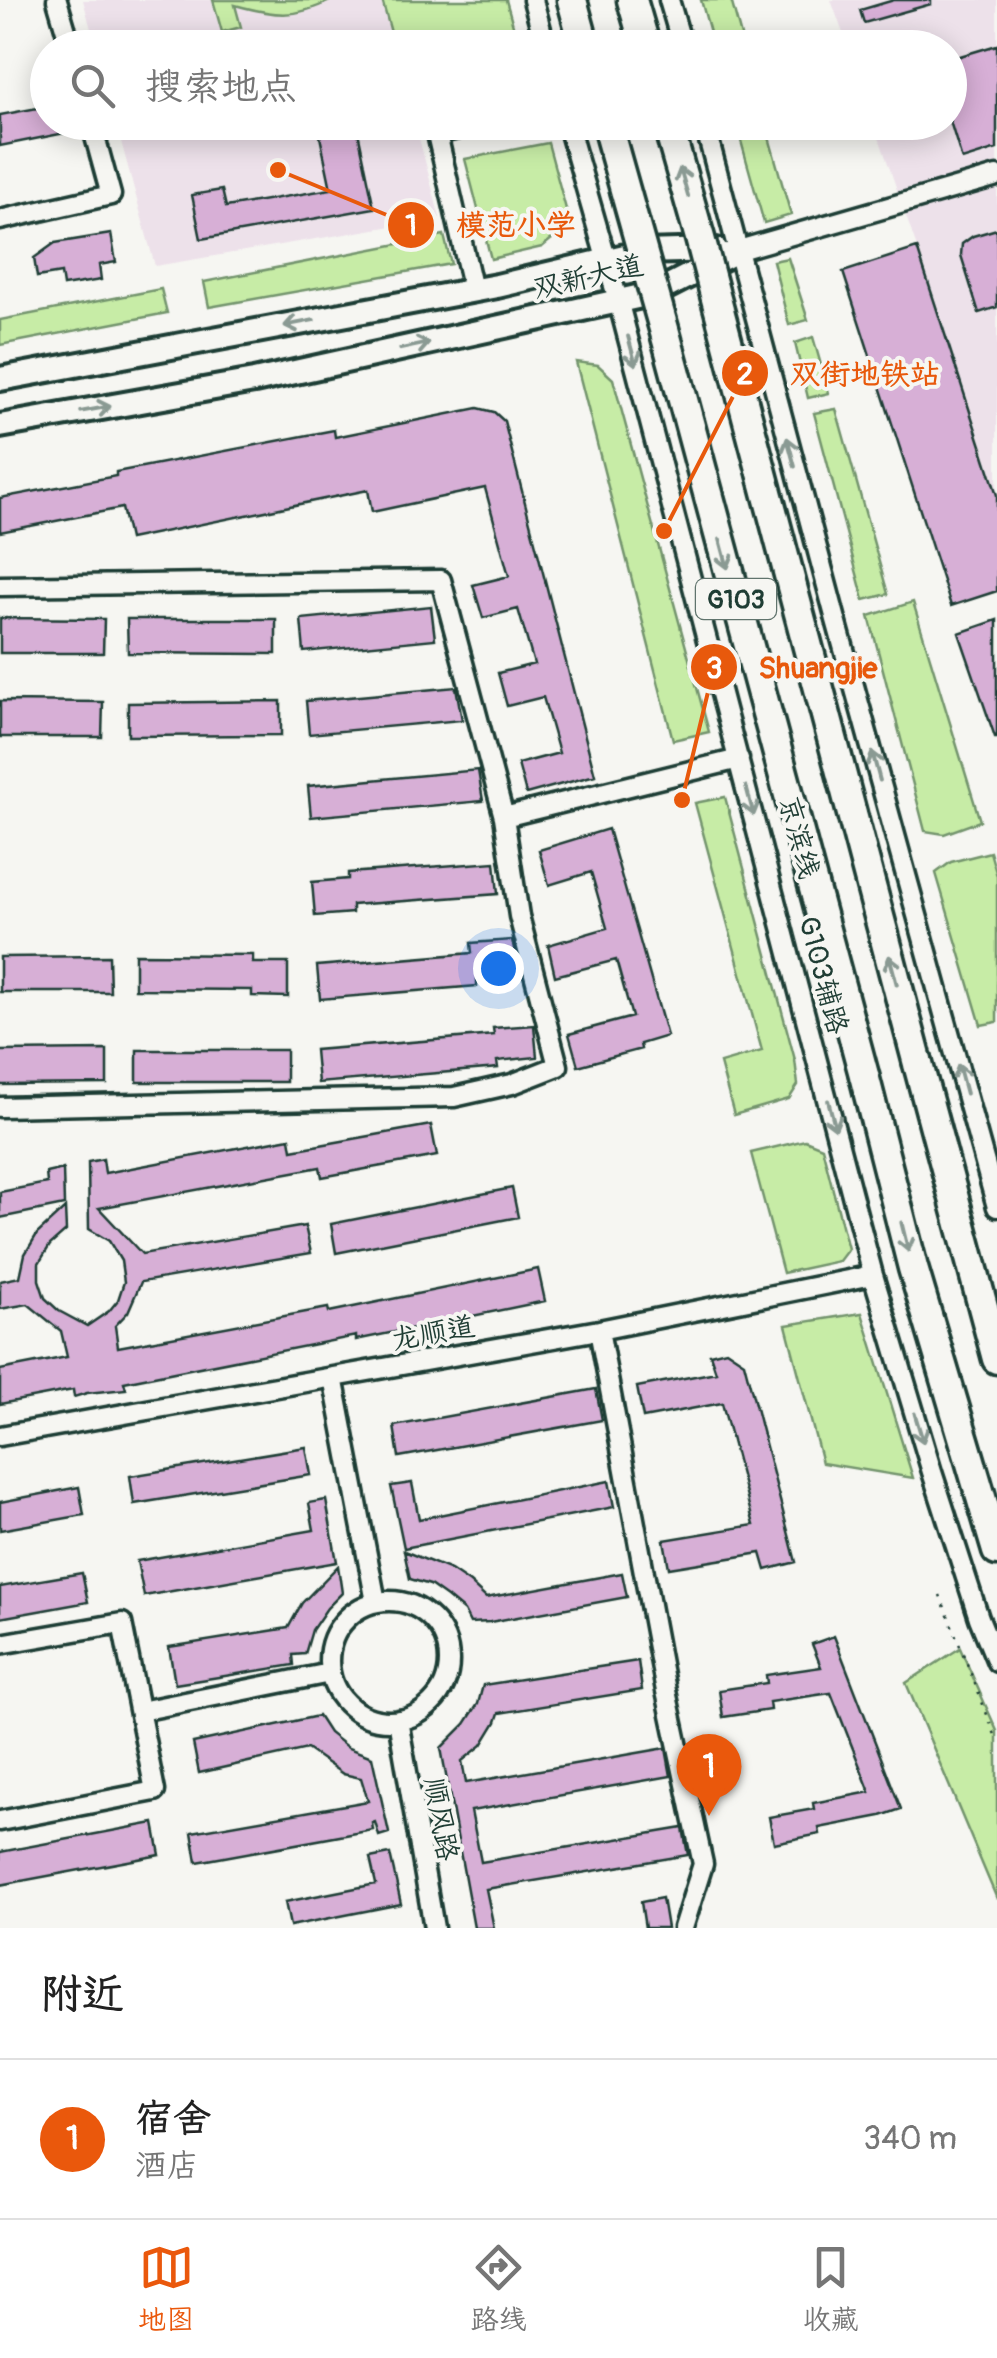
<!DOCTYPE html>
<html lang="zh">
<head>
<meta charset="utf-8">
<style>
  body { margin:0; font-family:Pangolin,"LXGW WenKai TC",sans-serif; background:#f6f6f6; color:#222 }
  .you { position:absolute; left:498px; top:968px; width:35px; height:35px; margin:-25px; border:8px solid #fff; border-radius:50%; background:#1a73e8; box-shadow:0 0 0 15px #1a73e833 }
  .badge { display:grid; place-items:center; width:65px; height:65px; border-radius:50%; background:#ea580c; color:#fff; font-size:32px; font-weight:700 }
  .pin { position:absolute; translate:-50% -82px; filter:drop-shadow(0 2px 5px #0008) }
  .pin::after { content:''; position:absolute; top:52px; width:35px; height:30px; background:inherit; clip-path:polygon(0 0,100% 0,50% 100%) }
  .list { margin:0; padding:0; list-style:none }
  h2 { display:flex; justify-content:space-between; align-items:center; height:130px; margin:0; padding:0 40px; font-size:42px }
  h2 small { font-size:32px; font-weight:400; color:#767676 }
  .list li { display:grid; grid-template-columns:65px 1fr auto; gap:30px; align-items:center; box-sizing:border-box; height:160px; padding:0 40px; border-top:2px solid #e0e0e0 }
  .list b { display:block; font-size:38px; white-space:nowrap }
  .list p { margin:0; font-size:32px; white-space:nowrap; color:#767676 }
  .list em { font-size:32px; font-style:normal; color:#767676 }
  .icon { flex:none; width:55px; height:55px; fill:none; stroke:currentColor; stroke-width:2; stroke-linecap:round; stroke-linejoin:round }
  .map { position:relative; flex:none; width:997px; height:1928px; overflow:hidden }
  .search { position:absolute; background:#fff; box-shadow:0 5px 25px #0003; left:30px; right:30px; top:30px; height:110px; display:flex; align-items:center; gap:25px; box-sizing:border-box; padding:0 35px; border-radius:55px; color:#767676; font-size:38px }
  .sheet { height:290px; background:#fff }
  nav { display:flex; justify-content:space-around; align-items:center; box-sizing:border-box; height:140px; border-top:2px solid #e0e0e0; background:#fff; font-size:28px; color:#767676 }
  nav a { display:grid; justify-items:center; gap:5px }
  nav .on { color:#ea580c }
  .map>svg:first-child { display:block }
  .built { fill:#ede1ea }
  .green { fill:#c7eca6; stroke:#73946d; stroke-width:2.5 }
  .building { fill:#d7afd6; stroke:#1f3d34; stroke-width:2.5 }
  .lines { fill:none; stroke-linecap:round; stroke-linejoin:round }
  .minor-casing { stroke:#1f3d34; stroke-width:25 }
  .major-casing { stroke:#1f3d34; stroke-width:30 }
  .highway-casing { stroke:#1f3d34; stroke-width:35 }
  .path { stroke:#1f3d34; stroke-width:2.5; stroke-dasharray:2.5 8; stroke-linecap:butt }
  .minor { stroke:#f6f6f2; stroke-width:18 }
  .major { stroke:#f6f6f2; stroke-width:22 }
  .highway { stroke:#f6f6f2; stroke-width:28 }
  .highway-bridge-casing { stroke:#1f3d34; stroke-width:35; stroke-linecap:butt }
  .highway-bridge { stroke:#f6f6f2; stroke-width:28 }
  .oneway { stroke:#8a9a93 }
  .labels { text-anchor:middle; stroke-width:8; stroke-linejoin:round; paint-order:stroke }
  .shield { fill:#f6f6f2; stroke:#60746d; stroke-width:2.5 }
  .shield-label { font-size:25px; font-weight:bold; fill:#1f3d34 }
  .street-label { font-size:28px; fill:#1f3d34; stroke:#f6f6f2 }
  .leader { fill:none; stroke:#e8590c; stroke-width:4 }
  .callout-dot { fill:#e8590c; stroke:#f6f6f2; stroke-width:4 }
  .mark-label { font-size:30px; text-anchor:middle; font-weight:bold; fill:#fff }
  .callout-label { font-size:30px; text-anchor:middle; font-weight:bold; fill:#e8590c; stroke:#f6f6f2; stroke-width:8; stroke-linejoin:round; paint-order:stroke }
</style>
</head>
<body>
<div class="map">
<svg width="997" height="1928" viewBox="0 0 997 1928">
  <rect width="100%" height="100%" fill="#f6f6f2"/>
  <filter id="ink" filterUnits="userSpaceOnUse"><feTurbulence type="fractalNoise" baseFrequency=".01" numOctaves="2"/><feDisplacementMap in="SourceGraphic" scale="20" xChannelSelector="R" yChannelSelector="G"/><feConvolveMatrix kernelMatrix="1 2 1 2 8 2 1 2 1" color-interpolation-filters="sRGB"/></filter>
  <g filter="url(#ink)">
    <path class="built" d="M83 0H382L395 47H96Z
      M831 0H997V495L917 248 874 123 950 122V48L848 47Z
      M116 123H415L440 218 155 266Z"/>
    <path class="green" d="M213 0H332C294 19 275 16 235 5L241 27 222 32Z
      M382 0H506L519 47H395Z
      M701 0H731L744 47H714Z
      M736 123H765L791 215 764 223Z
      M548 143 570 224 542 247 491 259 465 159Z
      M444 235 451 264 209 307 204 282Z
      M788 258 808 320 789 325 773 261Z
      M161 289 167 313 0 345V320Z
      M813 337 829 393 808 398 795 343Z
      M576 362 598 365 613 379 709 732 673 740Z
      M836 409 888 594 864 600 814 413Z
      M913 602 980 821 944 834 925 831 869 616Z
      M725 797 795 1060 798 1085 789 1099 734 1115 720 1063 762 1051 695 803Z
      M990 852 997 876V1022L981 1025 936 873 951 862Z
      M805 1140 822 1147 848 1249 839 1261 783 1273 751 1153Z
      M862 1313 913 1478 822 1463 786 1325Z
      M960 1648 997 1731V1899L906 1683Z"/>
    <path class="building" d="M894 0H931V4L864 23 860 10Z
      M997 45V149L962 160 950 121V59Z
      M48 106V122H79L80 130 0 146V115Z
      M317 122H356L374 208 201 239 192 195 222 190 226 207 331 189Z
      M997 229V307L979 313 961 255 962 244 973 236Z
      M111 234 116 262 99 265 101 280 63 286 61 273 37 277 34 258 55 243Z
      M917 248 997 495V591L951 606 843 272Z
      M478 408 494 412 504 421 595 775 526 794 518 764 559 753 543 697 507 706 498 673 534 664 518 609 483 618 473 585 509 576 485 488 372 512 368 490 129 539 122 508 0 532V498L116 476V472L334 430 335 437Z
      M431 606 435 639 304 652 301 619Z
      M0 618 104 619 103 653H0Z
      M127 619H276V654L128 653Z
      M997 620V737H995L959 633Z
      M456 687 462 720 309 734 306 701Z
      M0 701 103 702 102 737H0Z
      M281 701V735L128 736V703Z
      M478 770 483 801 311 817 308 786Z
      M608 829 667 1036 640 1044 641 1049 578 1066 569 1034 632 1017 616 960 555 976 548 945 607 928 591 872 549 885 539 850Z
      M495 862 498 894 352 905V913L315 916 312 882 348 879V873Z
      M512 940 520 975 477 979V986L320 999 317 966 472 953 471 943Z
      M135 954 253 955V963H288V997L252 996V990L135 989Z
      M109 956 110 992H0V957Z
      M534 1025 537 1057 497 1061 498 1068 318 1083 315 1050 494 1035 493 1028Z
      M107 1050V1084L0 1085V1051Z
      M137 1050H286V1082H137Z
      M431 1125 437 1156 322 1177 320 1167 99 1208 142 1254 305 1226 311 1253 141 1282 128 1312 115 1326 118 1347 328 1308 329 1312 538 1269 545 1301 356 1340V1336L124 1382 126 1389 87 1393 74 1397 73 1390 0 1404V1370L67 1357 61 1331 28 1304 0 1309V1281L20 1277 25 1254 37 1234 65 1208 66 1231 50 1245 39 1263V1280L45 1298 59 1311 87 1326 109 1311 118 1300 124 1282 121 1261 109 1241 89 1229 88 1162 103 1159 105 1173 290 1138 292 1150Z
      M63 1169 64 1205 0 1218V1192L47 1183 46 1173Z
      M512 1188 518 1217 336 1253 331 1224Z
      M726 1350 744 1362 796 1562 766 1570 761 1553 669 1568 664 1540 754 1525 722 1403 643 1418 637 1387 716 1372 710 1354Z
      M596 1389 602 1420 399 1457 394 1426Z
      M306 1447 311 1475 134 1504 130 1476Z
      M609 1481 614 1507 404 1548 391 1486 412 1483 419 1519Z
      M79 1487 84 1515 0 1530V1502Z
      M326 1500 337 1562 144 1596 137 1561 314 1530 309 1503Z
      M404 1551 451 1570 470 1583 486 1598 622 1573 627 1597 490 1622 470 1623 464 1611 447 1597 430 1585 410 1579Z
      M338 1566 342 1593 327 1608 312 1630 305 1654 293 1655 294 1665 175 1684 169 1647 288 1628 302 1603Z
      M82 1573 88 1602 0 1618V1587Z
      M834 1636 901 1809 881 1816 819 1828 820 1834 774 1843 769 1817 814 1809 813 1803 870 1792 831 1693 769 1702 770 1710 723 1717 719 1690 767 1683 766 1675 821 1667 812 1644Z
      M638 1661 642 1690 499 1713 496 1722 482 1745 462 1761 466 1783 666 1748 671 1776 471 1811 481 1862 683 1828 688 1855 486 1889 494 1928H474L441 1748 465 1724 478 1704 483 1685Z
      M318 1716 329 1733 348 1748 372 1757 389 1833 379 1836 375 1822 372 1823 373 1830 197 1862 192 1832 368 1801 361 1778 343 1774 307 1749 199 1773 193 1743Z
      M154 1823 160 1855 0 1885V1852Z
      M390 1854 401 1904 290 1926 285 1902 376 1884 370 1858Z
      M662 1898 667 1928H645L641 1902Z"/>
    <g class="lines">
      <defs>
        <path id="minor" d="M57 0 71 48
          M533 0 546 48
          M669 0 683 48
          M567 122 618 300 873 1275 932 1472 979 1618 997 1662
          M704 122 836 620 997 1207
          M0 220 111 195 91 122
          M739 250 997 176
          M473 290 437 134 486 122
          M0 586 441 580 504 817
          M0 1107 454 1097 512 1084 558 1066 519 916 504 817 739 759
          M599 1330 666 1691 703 1864 683 1928
          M333 1377 376 1602
          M0 1436 599 1330 873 1275
          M329 1661a60 60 0 1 1 120 0a60 60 0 1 1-120 0Z
          M0 1644 122 1623 155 1791 0 1821
          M140 1711 330 1673
          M398 1720 434 1928"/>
        <path id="major" d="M0 379 497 286 642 252 716 250
          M0 426 254 381 655 293 739 250"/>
        <path id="highway" d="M572 0 585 48
          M632 0 646 48
          M918 1064 997 1359
          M864 1075 913 1268 997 1551"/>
      </defs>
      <use href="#minor" class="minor-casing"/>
      <use href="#major" class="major-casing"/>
      <use href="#highway" class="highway-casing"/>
      <path class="path" d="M940 1595 997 1740"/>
      <use href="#minor" class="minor"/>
      <use href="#major" class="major"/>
      <use href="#highway" class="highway"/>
      <defs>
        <path id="highway-bridge" d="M606 122 664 329 864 1075
          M667 122 700 238 918 1064"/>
      </defs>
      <use href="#highway-bridge" class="highway-bridge-casing"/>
      <use href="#highway-bridge" class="highway-bridge"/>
    </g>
    <defs><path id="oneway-shaft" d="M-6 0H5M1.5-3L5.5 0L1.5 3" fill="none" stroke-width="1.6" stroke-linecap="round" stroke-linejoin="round" transform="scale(2.5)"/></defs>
    <g class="oneway">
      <use href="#oneway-shaft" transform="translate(684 182) rotate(-106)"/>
      <use href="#oneway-shaft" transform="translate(299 323) rotate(169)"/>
      <use href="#oneway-shaft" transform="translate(415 346) rotate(-12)"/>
      <use href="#oneway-shaft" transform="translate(632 351) rotate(75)"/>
      <use href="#oneway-shaft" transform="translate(96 409) rotate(-10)"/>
      <use href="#oneway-shaft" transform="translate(791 452) rotate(-105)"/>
      <use href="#oneway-shaft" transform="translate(724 554) rotate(75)"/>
      <use href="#oneway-shaft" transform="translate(876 766) rotate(-105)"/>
      <use href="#oneway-shaft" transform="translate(750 801) rotate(75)"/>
      <use href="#oneway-shaft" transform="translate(893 970) rotate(-105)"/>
      <use href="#oneway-shaft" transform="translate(962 1079) rotate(-105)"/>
      <use href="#oneway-shaft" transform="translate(832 1115) rotate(75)"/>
      <use href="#oneway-shaft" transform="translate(905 1237) rotate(76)"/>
      <use href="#oneway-shaft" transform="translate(919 1428) rotate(73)"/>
    </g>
  </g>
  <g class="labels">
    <rect class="shield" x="696" y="579" width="80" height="40" rx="8"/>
    <g class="shield-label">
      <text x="736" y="608">G103</text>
    </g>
    <g class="street-label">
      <text transform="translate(588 276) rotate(-13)" y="10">双新大道</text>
      <text transform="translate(800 837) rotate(75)" y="10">京滨线</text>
      <text transform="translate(824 975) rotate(75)" y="10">G103辅路</text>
      <text transform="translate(433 1332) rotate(-10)" y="10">龙顺道</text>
      <text transform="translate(442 1819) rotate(80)" y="10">顺风路</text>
    </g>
  </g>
  <path class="leader" d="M278 170L411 225M664 531L745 373M682 800L714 667"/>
  <g class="callout-dot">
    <circle cx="278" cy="170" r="10"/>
    <circle cx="664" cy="531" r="10"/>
    <circle cx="682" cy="800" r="10"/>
    <circle cx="411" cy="225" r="25"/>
    <circle cx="745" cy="373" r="25"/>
    <circle cx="714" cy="667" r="25"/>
  </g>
  <g class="mark-label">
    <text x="411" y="235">1</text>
    <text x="745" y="384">2</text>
    <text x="714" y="678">3</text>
  </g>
  <g class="callout-label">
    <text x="516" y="235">模范小学</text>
    <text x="865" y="384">双街地铁站</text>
    <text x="818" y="678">Shuangjie</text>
  </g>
</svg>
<div class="you"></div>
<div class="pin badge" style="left:709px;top:1816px">1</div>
<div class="search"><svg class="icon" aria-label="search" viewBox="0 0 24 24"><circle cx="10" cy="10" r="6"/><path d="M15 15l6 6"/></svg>搜索地点</div>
</div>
<section class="sheet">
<h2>附近<small></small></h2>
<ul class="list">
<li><span class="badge">1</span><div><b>宿舍</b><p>酒店</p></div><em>340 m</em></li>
</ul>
</section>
<nav>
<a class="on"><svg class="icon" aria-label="map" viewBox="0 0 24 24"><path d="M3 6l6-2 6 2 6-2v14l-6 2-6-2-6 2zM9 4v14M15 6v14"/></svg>地图</a>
<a><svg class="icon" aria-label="directions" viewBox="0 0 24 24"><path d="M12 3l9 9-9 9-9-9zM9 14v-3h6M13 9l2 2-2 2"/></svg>路线</a>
<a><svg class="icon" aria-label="saved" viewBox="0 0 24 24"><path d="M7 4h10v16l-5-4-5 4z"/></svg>收藏</a>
</nav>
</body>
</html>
